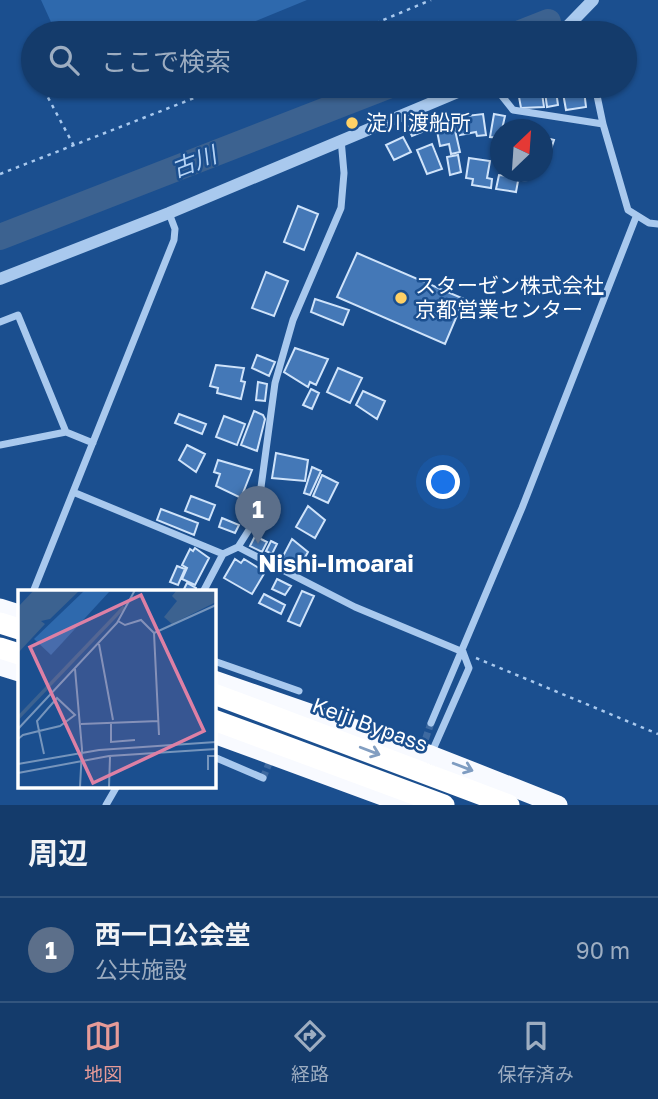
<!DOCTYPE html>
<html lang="ja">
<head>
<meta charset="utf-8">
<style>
  body { margin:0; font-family:"Golos Text","Noto Sans JP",sans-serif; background:#1d4271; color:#f1f3f6 }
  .compass { position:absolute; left:490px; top:119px; width:63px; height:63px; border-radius:50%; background:#143b6b; box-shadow:0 2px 5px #0004; rotate:25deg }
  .you { position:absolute; left:444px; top:483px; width:24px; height:24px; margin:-18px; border:5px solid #fff; border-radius:50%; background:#1a73e8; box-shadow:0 0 0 10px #1a73e833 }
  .badge { display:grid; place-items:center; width:46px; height:46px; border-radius:50%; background:#e69b98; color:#fff; font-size:23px; font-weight:700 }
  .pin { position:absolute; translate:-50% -58px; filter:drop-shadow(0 2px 4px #0008) }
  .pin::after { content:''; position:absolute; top:37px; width:24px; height:21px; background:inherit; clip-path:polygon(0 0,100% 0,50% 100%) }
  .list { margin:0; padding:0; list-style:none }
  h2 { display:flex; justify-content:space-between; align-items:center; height:91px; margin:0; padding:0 28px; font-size:30px }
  h2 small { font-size:23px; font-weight:400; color:#9dadc1 }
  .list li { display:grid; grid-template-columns:46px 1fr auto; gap:21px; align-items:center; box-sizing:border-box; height:105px; padding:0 28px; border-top:2px solid #33557e }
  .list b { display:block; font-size:26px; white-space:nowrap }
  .list p { margin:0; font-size:23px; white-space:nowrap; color:#9dadc1 }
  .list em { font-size:23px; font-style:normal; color:#9dadc1 }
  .icon { flex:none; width:38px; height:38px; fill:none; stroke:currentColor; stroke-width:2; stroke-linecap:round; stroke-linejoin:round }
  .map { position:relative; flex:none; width:658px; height:805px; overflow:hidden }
  .search { position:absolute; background:#143b6b; box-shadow:0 2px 5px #0004; left:21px; right:21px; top:21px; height:77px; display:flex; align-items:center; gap:18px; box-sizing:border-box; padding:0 24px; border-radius:38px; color:#9dadc1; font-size:26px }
  .sheet { height:196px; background:#143b6b }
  nav { display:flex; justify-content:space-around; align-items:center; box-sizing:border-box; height:98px; border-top:2px solid #33557e; background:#143b6b; font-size:19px; color:#9dadc1 }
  nav a { display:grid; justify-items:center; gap:4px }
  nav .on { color:#e69b98 }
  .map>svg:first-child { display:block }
  .grass { fill:#2e69ad }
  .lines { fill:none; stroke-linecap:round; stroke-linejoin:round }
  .river { stroke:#3c6290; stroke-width:26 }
  .building { fill:#4478b7; stroke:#cfe3fa; stroke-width:2 }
  .minor-tunnel { stroke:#3d69a0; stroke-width:7; stroke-dasharray:7 3.5; stroke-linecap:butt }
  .path { stroke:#a9c9ee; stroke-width:2.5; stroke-dasharray:3.5 5; stroke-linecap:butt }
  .minor { stroke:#a9c9ee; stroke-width:7 }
  .tertiary { stroke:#a9c9ee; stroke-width:12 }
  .trunk { stroke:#f8faff; stroke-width:19 }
  .motorway { stroke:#fff; stroke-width:21 }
  .oneway { stroke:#829ec1 }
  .oneway2 { stroke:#7e9cc1 }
  .poi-dot { fill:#ffd166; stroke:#1b4f8f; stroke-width:2.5 }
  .labels { text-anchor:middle; stroke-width:5; stroke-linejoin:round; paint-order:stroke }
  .poi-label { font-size:21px; fill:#fff; stroke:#1b4f8f; text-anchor:start }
  .street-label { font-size:21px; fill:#fff; stroke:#1b4f8f }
  .water-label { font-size:23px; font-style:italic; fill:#b5d3f5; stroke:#1b4f8f }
  .quarter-label { font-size:24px; font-weight:bold; fill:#fff; stroke:#1b4f8f }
  .inset-river { fill:none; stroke:#3c6290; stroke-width:3.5 }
  .inset-road { fill:none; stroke:#7695bc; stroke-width:2 }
  .view { fill:#dd80a5; fill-opacity:0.15; stroke:#dd80a5; stroke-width:3.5 }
  .inset-edge { fill:none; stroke:#fff; stroke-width:3.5 }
</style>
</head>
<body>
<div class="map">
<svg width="658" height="805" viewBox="0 0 658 805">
  <rect width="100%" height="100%" fill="#1b4f8f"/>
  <path class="grass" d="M41 0H307L227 33H56Z"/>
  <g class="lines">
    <path class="river" d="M520 33 548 22
      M0 237 388 86"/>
  </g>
  <path class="building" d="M517 86H541L544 107 521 108Z
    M584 90 586 107 566 110 563 93Z
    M556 91 558 105 547 107 545 92Z
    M483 114 486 135 477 136 476 132 460 135 457 117Z
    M494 114 505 116 500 138 490 137Z
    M452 117 460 152 451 154 449 144 440 146 435 121Z
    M423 121 427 130 412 136 408 127Z
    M403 137 411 152 394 160 386 145Z
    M542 137 554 140 550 152 542 150Z
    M432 144 442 169 427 174 417 150Z
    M458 155 461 172 450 175 447 157Z
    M469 158 490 161 487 178 492 179 491 188 472 185 473 179 466 178Z
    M508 172H528L527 180 518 181 516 192 496 189 499 175 507 176Z
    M298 206 318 214 304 250 284 242Z
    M357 253 464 299 445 344 337 297Z
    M266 272 288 281 274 316 252 308Z
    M315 299 349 310 343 325 311 312Z
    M295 348 328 359 316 385 310 382 308 387 284 372Z
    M257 355 275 362 269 376 252 368Z
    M216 365 244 368 241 381 245 382 241 399 217 393 218 388 210 386Z
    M338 368 362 378 350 403 327 392Z
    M258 382 267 384 265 401 256 400Z
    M311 389 319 393 312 409 303 405Z
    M363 391 385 401 377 419 356 405Z
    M254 411 263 415 265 419 257 451 241 445Z
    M179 414 206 424 202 434 175 423Z
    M224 416 245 424 237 445 216 437Z
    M187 445 205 454 196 472 179 460Z
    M276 453 308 460 305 481 272 478Z
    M218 460 252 470 241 498 216 486 220 474 214 472Z
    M312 467 321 471 310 495 304 493Z
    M322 475 338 483 328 503 313 496Z
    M191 496 215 505 209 520 185 511Z
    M308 506 325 520 315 538 296 527Z
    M161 509 198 523 194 535 157 520Z
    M222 518 239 525 235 533 219 527Z
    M255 536 267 542 262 552 250 546Z
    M292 539 308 552 299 568 282 558Z
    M271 541 277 544 272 554 266 551Z
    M195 548 209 558 195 585 182 579 187 568 182 565 190 549 193 551Z
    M235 559 241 563 244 559 265 572 252 594 224 578Z
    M177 566 185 569 178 585 170 582Z
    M277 579 291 586 285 595 272 589Z
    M187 583 196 588 195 592 184 589Z
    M302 591 314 596 300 626 288 621Z
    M264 594 285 605 281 614 259 603Z"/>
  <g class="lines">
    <path class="minor-tunnel" d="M422 749 431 723
      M263 778 272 756"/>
    <path class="path" d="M352 33 431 0
      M44 90 74 146
      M0 174 225 86
      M476 658 658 734"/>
    <path class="minor" d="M494 86 513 110 603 124 628 210 649 223 658 224
      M595 86 603 124
      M0 322 18 315 66 432 0 445
      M66 432 93 443
      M73 492 223 554 238 547 257 517 275 383 293 320 341 208 344 173 341 139
      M238 547 355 607 463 652
      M33 592 174 240 175 229 169 213
      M203 592 223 554
      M214 661 299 691
      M431 723 522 508 636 217
      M431 754 469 668 463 652
      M214 757 263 778
      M106 805 117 786"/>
    <path class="tertiary" d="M561 33 593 0
      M0 279 169 213 472 86"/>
    <path class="trunk" d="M0 608 19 614
      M0 666 19 672
      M214 680 431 755 558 805
      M214 734 407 805"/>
    <path class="motorway" d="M0 623 19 629
      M0 648 19 654
      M214 694 509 805
      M214 720 444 805"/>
  </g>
  <defs><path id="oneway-shaft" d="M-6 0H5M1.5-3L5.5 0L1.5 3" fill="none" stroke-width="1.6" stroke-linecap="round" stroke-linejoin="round" transform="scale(1.75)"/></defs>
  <use class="oneway" href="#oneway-shaft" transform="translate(370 751) rotate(21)"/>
  <use class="oneway2" href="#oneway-shaft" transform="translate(463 767) rotate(21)"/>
  <g class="poi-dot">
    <circle cx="352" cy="123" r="7"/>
    <circle cx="401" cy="298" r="7"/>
  </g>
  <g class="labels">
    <g class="poi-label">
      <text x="366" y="130">淀川渡船所</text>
      <text x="415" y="293">スターゼン株式会社<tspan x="415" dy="24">京都営業センター</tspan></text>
    </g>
    <g class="street-label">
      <text transform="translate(370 725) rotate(20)" y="7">Keiji Bypass</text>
    </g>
    <g class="water-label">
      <text transform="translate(194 162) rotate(-21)" y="8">古川</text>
    </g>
    <g class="quarter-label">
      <text x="336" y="572">Nishi-Imoarai</text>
    </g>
  </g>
  <g transform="translate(18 590)">
    <rect width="198" height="198" fill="#1b4f8f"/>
    <path d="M66 1 91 2 33 65 16 49Z" fill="#2e69ad"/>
    <path d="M16 0H62L32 29 23 31 27 34 0 63V17ZM159 0H198V12L154 34 146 27 159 11 154 6Z" fill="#3c6290"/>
    <path class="inset-river" d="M0 128 106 17"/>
    <path class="inset-road" d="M100 31 107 35 123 30 136 43 141 145M136 43 198 15M81 54 95 130M57 79 64 159 62 197M93 133V152L117 150M63 134 141 131M0 139 99 33 117 0M0 149 5 145 21 141 42 136 57 125 39 108 19 131 21 141 26 164M0 174 81 160 198 152M190 180V166H198M0 183 91 166 198 159M91 197 92 167"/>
    <path class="view" d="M123 5 186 141 75 193 12 57Z"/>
    <rect width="198" height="198" class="inset-edge"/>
  </g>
</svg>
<svg class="compass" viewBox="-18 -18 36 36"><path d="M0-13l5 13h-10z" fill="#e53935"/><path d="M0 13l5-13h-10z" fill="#9dadc1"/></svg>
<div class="you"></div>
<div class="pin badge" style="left:258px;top:544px;background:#5c6f8a">1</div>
<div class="search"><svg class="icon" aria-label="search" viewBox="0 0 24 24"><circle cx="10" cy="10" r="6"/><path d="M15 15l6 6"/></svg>ここで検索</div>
</div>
<section class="sheet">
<h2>周辺<small></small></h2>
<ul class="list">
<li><span class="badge" style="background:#5c6f8a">1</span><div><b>西一口公会堂</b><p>公共施設</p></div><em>90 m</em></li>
</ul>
</section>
<nav>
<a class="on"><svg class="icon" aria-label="map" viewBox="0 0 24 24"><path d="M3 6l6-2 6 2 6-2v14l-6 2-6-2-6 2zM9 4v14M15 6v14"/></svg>地図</a>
<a><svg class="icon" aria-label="directions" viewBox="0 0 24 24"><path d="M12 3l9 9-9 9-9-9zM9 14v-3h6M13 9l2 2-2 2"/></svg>経路</a>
<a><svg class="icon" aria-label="saved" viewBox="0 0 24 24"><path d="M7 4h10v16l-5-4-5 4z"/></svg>保存済み</a>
</nav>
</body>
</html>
